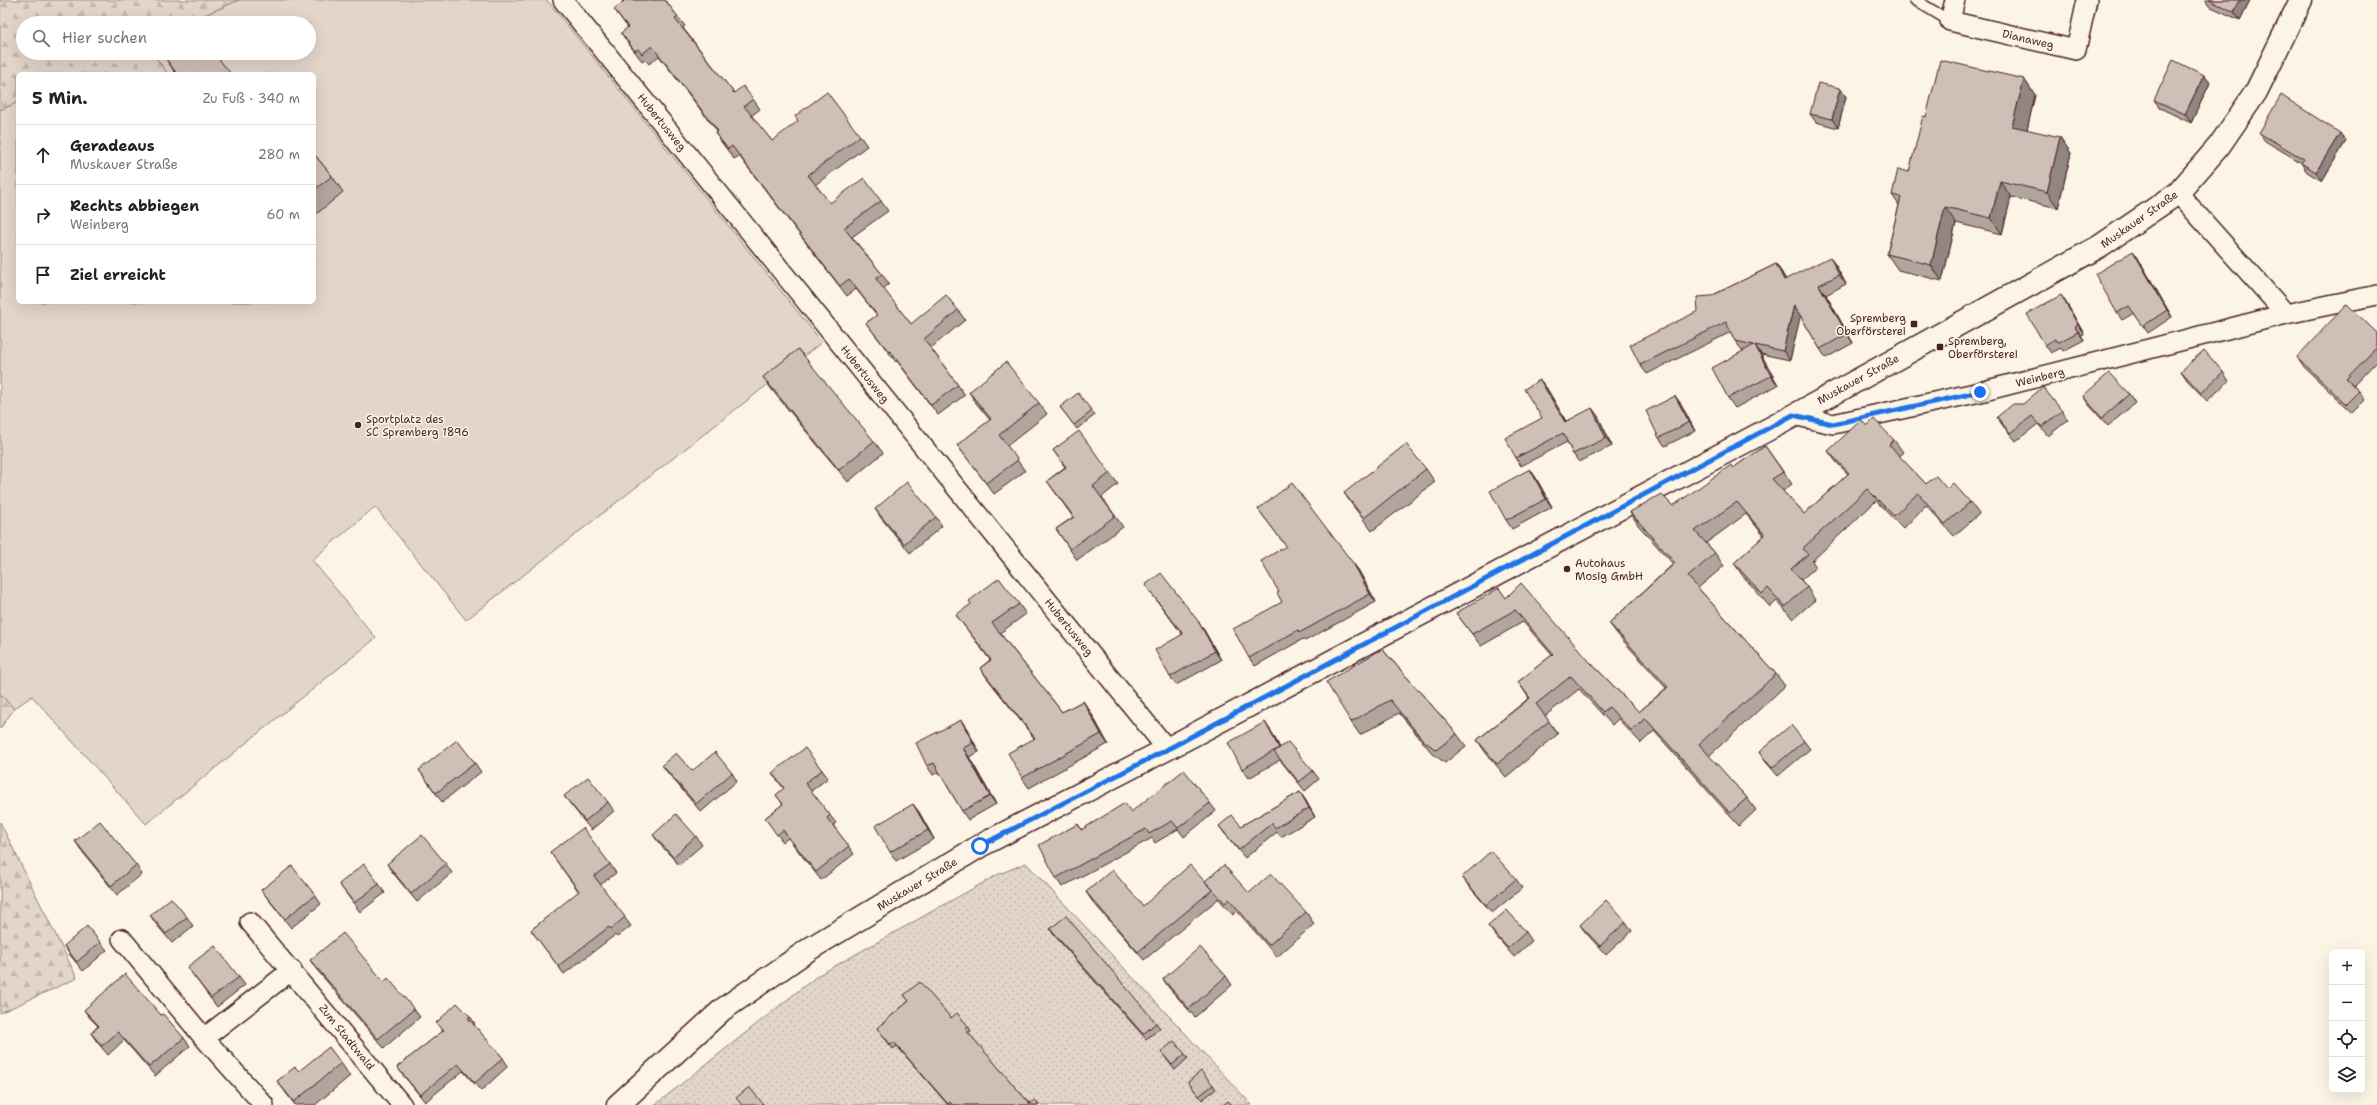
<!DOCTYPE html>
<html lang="de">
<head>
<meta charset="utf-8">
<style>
  body { margin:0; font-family:"Shantell Sans",sans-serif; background:#f6f6f6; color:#222 }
  .controls { position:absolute; right:12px; bottom:12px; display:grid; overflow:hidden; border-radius:6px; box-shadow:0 4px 16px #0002 }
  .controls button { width:36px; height:36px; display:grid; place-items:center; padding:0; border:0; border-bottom:1px solid #e0e0e0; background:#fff; color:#222; font:20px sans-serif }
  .stop { position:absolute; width:12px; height:12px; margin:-9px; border:3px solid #1a73e8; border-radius:50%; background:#fff }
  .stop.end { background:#1a73e8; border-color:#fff; box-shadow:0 1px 4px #0008 }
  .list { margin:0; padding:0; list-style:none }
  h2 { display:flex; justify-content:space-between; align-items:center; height:52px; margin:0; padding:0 16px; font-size:17px }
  h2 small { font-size:13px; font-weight:400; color:#767676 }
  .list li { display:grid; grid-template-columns:26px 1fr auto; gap:12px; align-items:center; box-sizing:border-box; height:60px; padding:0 16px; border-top:1px solid #e0e0e0 }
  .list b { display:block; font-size:15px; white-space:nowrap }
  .list p { margin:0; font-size:13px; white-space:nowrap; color:#767676 }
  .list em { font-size:13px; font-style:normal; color:#767676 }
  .icon { flex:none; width:22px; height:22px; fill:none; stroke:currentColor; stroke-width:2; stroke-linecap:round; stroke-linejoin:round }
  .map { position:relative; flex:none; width:2377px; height:1105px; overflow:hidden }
  .search { position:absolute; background:#fff; box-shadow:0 4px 16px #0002; left:16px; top:16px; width:300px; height:44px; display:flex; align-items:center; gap:10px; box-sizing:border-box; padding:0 14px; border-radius:22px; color:#767676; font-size:15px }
  .panel { position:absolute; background:#fff; box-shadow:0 4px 16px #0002; left:16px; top:72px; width:300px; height:232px; border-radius:6px }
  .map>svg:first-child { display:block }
  .grass { fill:#e2d5ca; stroke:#967a7a }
  .forest { fill:url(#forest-firs); stroke:#967a7a }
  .garden { fill:url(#garden-dots); stroke:#967a7a }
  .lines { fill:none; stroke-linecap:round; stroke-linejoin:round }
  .service-casing { stroke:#4a1f2b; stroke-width:13 }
  .minor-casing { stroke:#4a1f2b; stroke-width:22 }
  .primary-casing { stroke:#4a1f2b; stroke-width:25 }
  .service { stroke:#fcf5e5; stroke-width:10 }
  .minor { stroke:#fcf5e5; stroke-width:19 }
  .primary { stroke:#fcf5e5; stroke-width:22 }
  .wall { fill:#b2a59d; stroke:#4a1f2b }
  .shaded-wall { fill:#918680; stroke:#4a1f2b }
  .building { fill:#cfc0b7; stroke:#4a1f2b }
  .route { stroke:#1a73e8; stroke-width:5 }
  .poi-dot { fill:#4a1f2b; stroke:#fcf5e5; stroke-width:1.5 }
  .labels { text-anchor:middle; stroke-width:3; stroke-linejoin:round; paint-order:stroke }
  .street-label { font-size:11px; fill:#4a1f2b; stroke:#fcf5e5 }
  .poi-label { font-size:11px; fill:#4a1f2b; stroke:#fcf5e5; text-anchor:start }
</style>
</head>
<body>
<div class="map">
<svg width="2377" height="1105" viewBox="0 0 2377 1105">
  <defs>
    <pattern id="forest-firs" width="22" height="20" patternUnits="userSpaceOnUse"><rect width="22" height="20" fill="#e2d5ca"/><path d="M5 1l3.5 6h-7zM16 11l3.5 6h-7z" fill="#c3b6ae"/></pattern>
    <pattern id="garden-dots" width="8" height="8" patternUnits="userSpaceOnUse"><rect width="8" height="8" fill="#e2d5ca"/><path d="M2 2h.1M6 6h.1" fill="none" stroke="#c3b6ae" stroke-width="1.8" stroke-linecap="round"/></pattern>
  </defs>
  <rect width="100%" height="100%" fill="#fcf5e5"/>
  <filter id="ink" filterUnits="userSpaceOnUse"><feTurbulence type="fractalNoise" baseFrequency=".025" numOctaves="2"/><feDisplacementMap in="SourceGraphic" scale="8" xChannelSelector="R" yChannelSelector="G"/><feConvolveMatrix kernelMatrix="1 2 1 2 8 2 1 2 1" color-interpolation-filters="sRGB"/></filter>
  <g filter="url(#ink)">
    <path class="grass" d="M239 0H547L822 342 466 620 375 507 312 560 376 638 146 824 32 696 14 709 0 694V110L18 102V302H314V74H168L152 53H309V23H186Z"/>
    <path class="forest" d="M0 0H239L186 23H23V53H152L168 74H18V102L0 110Z
      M0 694 14 709 0 729Z
      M0 822 77 978 0 1013Z"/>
    <path class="garden" d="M1026 863 1252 1105H655L817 976 997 875Z"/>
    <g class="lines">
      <defs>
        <path id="service" d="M1915 0 1950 21"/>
        <path id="minor" d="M563 0 1167 749
          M1955 0 1950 21 2076 50 2087 0
          M2178 193 2286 314 2377 295
          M1793 415 1833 424 1980 392 2286 314
          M250 922 402 1105
          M122 939 204 1038 264 1105
          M204 1038 292 970"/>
        <path id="primary" d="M618 1105 722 1010 811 948 980 846 1167 749 1784 421 2100 246 2178 193 2219 146 2256 92 2301 0"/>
      </defs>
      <use href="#service" class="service-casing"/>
      <use href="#minor" class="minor-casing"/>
      <use href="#primary" class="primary-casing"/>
      <use href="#service" class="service"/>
      <use href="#minor" class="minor"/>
      <use href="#primary" class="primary"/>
    </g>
    <path class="wall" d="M622 0H665L685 26 683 28 734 93 753 99 760 109 751 116 772 141 860 136 867 146 815 185 830 203 881 201 888 211 852 237 882 274 889 284 883 289 911 324 958 310 965 320 931 348 965 395 938 415 897 361 896 362 866 323 877 315 856 289 847 296 739 156 734 159 722 143 715 133 717 131 659 56 649 64 645 59 642 61 628 43 621 33 628 28 614 9 623 2Z
      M2205 0H2250L2240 20 2209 6Z
      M166 59 231 74H176Z
      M2204 75 2210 83 2191 123 2160 108 2154 100Z
      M2024 79 2035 95 2027 130 2071 153 2058 208 2011 197 2002 234 1956 223 1942 281 1898 270 1887 254 1899 205 1892 195 1909 172 1926 117Z
      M1840 88 1846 97 1838 128 1816 122 1810 114Z
      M2259 133 2346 141 2322 181 2307 172 2301 163H2302L2265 141Z
      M314 154 332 176 343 192 314 216Z
      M2133 251 2138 258 2172 317 2148 333 2134 313 2122 320 2117 313Z
      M1776 264 1782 273 1786 280 1836 266 1846 284 1826 295 1853 343 1826 358 1820 349 1800 315 1790 360 1761 354 1778 385 1735 408 1728 398 1744 351 1742 350 1735 341 1731 332 1647 374 1640 365 1698 311 1711 296Z
      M2067 304 2084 334 2081 335 2084 340 2063 351 2061 348 2051 353 2045 345Z
      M2377 333V361L2353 386 2359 391 2365 400 2352 413 2302 365 2297 357Z
      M2181 371 2223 372 2229 381 2207 401 2187 380Z
      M763 377 874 441 883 453 848 482 772 390Z
      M1540 380 1546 387 1566 421 1598 416 1612 446 1579 462 1573 454 1567 442 1521 466 1516 458 1542 418Z
      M969 392 1039 403 1047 414 1007 446 1025 471 994 494 957 445 990 420 976 403Z
      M2129 394 2135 403 2108 426 2089 405 2083 396Z
      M1675 396 1681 404 1695 431 1665 446 1659 438Z
      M1060 407 1092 411 1095 415 1077 429Z
      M2062 411 2068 420 2048 436 2038 424 2016 441 2003 426 1997 417Z
      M1867 426 1894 440 1903 452 1899 456 1926 484 1947 489 1970 502 1979 514 1954 536 1926 505 1903 529 1876 501 1812 561 1816 567 1801 580 1807 587 1815 600 1793 619 1777 601 1770 607 1742 575 1734 563 1764 536 1746 514 1706 543 1715 553 1724 566 1698 588 1776 674 1785 686 1709 756 1747 798 1756 810 1739 826 1654 731 1641 743 1618 719 1612 725 1579 689 1545 716 1558 734 1506 777 1486 753 1477 740 1529 698 1518 682 1552 655 1523 622 1481 646 1456 613 1506 598 1589 661 1639 712 1666 688 1618 635 1609 623 1673 564 1638 525 1630 512 1673 506 1733 468 1765 446 1792 484 1783 491 1804 514 1848 474 1837 463 1828 451Z
      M1053 450 1110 473 1118 484 1102 497 1123 527 1077 560 1056 529 1073 517 1047 481 1065 467Z
      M1426 469 1435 482 1372 531 1353 506 1344 493Z
      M1530 469 1536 478 1552 507 1512 529 1506 520Z
      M875 509 936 517 942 526 910 553 881 518Z
      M1258 509 1353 563 1359 571 1376 602 1305 641 1303 639 1255 666 1249 658 1282 602 1279 592 1286 546Z
      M1145 585 1198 621 1204 630 1221 660 1176 685 1170 677 1182 634Z
      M1019 604 1026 614 1000 633 1062 712 1083 701 1090 711 1108 744 1029 788 1022 778 1034 738 987 678 980 668 990 660 956 615Z
      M1382 649 1457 734 1466 746 1445 763 1432 753 1399 713 1360 735 1351 722Z
      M961 720 967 729 979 752 969 757 996 804 968 820 962 811 939 772 933 775 927 766Z
      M1271 731 1280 748 1313 771 1319 779 1305 791 1280 760 1249 778 1242 769Z
      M1804 741 1810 749 1778 776 1765 761 1759 752Z
      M475 763 481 772 442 802 419 770Z
      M662 765 692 771 732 773 737 781 701 812 667 772Z
      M822 770 828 778 811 791 836 823 833 825 854 854 821 880 788 838 783 842 765 818 783 804 776 795 784 789 772 773Z
      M1300 792 1306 801 1315 817 1281 837 1277 832 1245 858 1225 834 1219 826H1241Z
      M564 796 608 802 614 811 591 830Z
      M1210 803 1216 811 1184 837 1178 829 1155 843 1152 838 1062 887 1056 878 1078 824 1082 830 1131 812Z
      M919 812 934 839 896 861 890 852Z
      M653 835 696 836 702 845 679 865 659 843Z
      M75 841 136 865 142 874 117 895 81 850Z
      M550 852 610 864 616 873 600 885 631 926 617 937 615 935 564 974 531 930 579 892Z
      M387 864H446L452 873 417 902 393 873Z
      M1462 877 1516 879 1522 888 1492 913 1468 885Z
      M339 884H379L385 893 360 912Z
      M1207 885 1249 893 1306 912 1314 924 1277 957 1237 911 1233 915 1218 898V899L1144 960 1092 901 1086 892 1143 906Z
      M261 890 315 895 321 904 291 928Z
      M150 915 187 917 193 926 172 943 156 924Z
      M1626 922 1632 931 1606 955 1586 933 1580 925Z
      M1488 926 1526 932 1532 941 1514 957 1494 934Z
      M1050 929 1156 1023 1160 1028 1146 1039 1053 934Z
      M100 942 107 950 83 971 70 955 64 946Z
      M310 960 384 982 414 1009 420 1017 384 1048 316 969Z
      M187 967 239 977 245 985 217 1007Z
      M1226 976 1232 985 1195 1017 1169 988 1163 979Z
      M904 995 968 1026 971 1031 968 1033 1030 1104 1039 1105H948L897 1046 893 1049 877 1028 909 1001Z
      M84 1010 161 1015 184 1038 190 1046 155 1076 124 1040 108 1055 97 1042 91 1033 98 1026 90 1018Z
      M470 1016 475 1024 474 1025 503 1058 508 1066 481 1091 463 1071 425 1102 403 1075 397 1067 443 1031 436 1023Z
      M1161 1052 1185 1054 1188 1058 1175 1070Z
      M341 1063 350 1076 315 1105H295L277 1081 299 1071Z
      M1188 1082 1213 1085 1216 1089 1202 1100Z"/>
    <path class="shaded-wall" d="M2240 0H2250L2240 20 2234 12Z
      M2204 75 2210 83 2191 123 2185 114Z
      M2024 79 2035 95 2024 142 2012 126Z
      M1840 88 1846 97 1838 128 1832 119Z
      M2340 133 2346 141 2322 181 2316 172Z
      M2060 137 2071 153 2058 208 2047 192Z
      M2000 181 2011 197 2002 234 1991 218Z
      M1945 207 1956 223 1942 281 1931 265Z
      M2133 251 2138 258 2172 317 2167 310Z
      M1830 257 1836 266 1846 284 1839 275Z
      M1776 264 1782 273 1791 290 1784 280Z
      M1819 285 1826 295 1853 343 1847 334Z
      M2061 295 2067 304 2084 334 2078 325Z
      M1794 305 1801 314 1790 360 1783 351Z
      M2075 327 2081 335 2084 340 2078 332Z
      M1755 345 1761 354 1778 385 1771 376Z
      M1540 380 1546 387 1571 430 1565 422Z
      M1675 396 1681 404 1695 431 1689 422Z
      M1592 408 1598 416 1612 446 1606 438Z
      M1530 469 1536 478 1552 507 1546 499Z
      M1353 563 1359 571 1376 602 1370 594Z
      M1198 621 1204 630 1221 660 1215 651Z
      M1083 701 1090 711 1108 744 1101 734Z
      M961 720 967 729 979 752 973 743Z
      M1265 722 1271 731 1285 757 1279 748Z
      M963 748 969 757 996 804 990 796Z
      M1300 792 1306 801 1315 817 1309 808Z
      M913 804 919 812 934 839 928 830Z"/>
    <path class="building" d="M623 0H665L678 17 675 19 734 93 743 86 753 99 744 106 772 141 798 121 795 116 827 92 860 136 808 175 830 203 864 178 881 201 844 228 882 274 876 279 911 324 946 295 958 310 924 339 958 385 931 405 890 351 889 352 866 323 877 315 849 279 840 286 732 146 728 149 715 133 718 131 652 46 642 54 638 49 635 51 621 33 628 27 614 9 624 1Z
      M2209 0H2240L2234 12Z
      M174 53H214L231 74H177L166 59Z
      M1940 60 2024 79 2012 126 2060 137 2047 192 2000 181 1991 218 1945 207 1931 265 1887 254 1901 197 1892 195 1898 169 1909 172 1923 116 1926 117Z
      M2173 60 2204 75 2185 114 2154 100Z
      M1818 83 1840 88 1832 119 1810 114Z
      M2281 95 2340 133 2316 172 2301 163 2304 159 2259 133Z
      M314 154 332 176 314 190Z
      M2133 251 2167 310 2143 326 2129 306 2117 313 2095 274Z
      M1830 257 1839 275 1819 285 1847 334 1820 349 1794 305 1783 351 1755 345 1771 376 1728 398 1712 368 1754 345 1735 341 1726 322 1640 365 1630 345 1698 311 1697 297 1711 296 1776 264 1784 280Z
      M2061 295 2078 325 2075 327 2078 332 2057 343 2055 339 2045 345 2027 314Z
      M2347 304 2377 333V347L2346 379 2359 391 2346 404 2297 357Z
      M798 349 874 441 839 470 763 377Z
      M2204 350 2223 372 2201 393 2181 371Z
      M1006 362 1039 403 999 435 1018 460 986 483 957 445 991 419 969 392Z
      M2109 373 2129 394 2102 418 2083 396Z
      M1540 380 1565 422 1592 408 1606 438 1573 454 1563 433 1516 458 1505 438 1542 418 1524 389Z
      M2043 387 2062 411 2042 427 2032 416 2010 433 1997 417 2013 404H2023Z
      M1078 393 1092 411 1074 425 1060 407Z
      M1675 396 1689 422 1659 438 1646 411Z
      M1874 419 1894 440 1889 445 1926 484 1936 476 1947 489 1953 483 1970 502 1945 524 1918 493 1894 516 1867 489 1802 549 1808 554 1791 569 1807 587 1785 607 1768 588 1762 594 1734 563 1765 535 1737 502 1695 531 1715 553 1688 577 1776 674 1699 744 1747 798 1730 813 1645 718 1632 731 1609 707 1603 712 1571 676 1536 704 1549 721 1497 764 1477 740 1530 698 1518 682 1553 654 1515 610 1472 634 1456 613 1499 588 1506 598 1521 583 1589 661 1639 712 1668 687 1609 623 1675 563 1630 512 1661 494 1673 506 1731 465 1733 468 1765 446 1783 472 1772 479 1804 514 1849 473 1828 451 1861 420 1867 426Z
      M1079 431 1110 473 1093 486 1115 516 1070 549 1056 529 1074 517 1047 481 1066 467 1053 450Z
      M1406 444 1426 469 1364 518 1344 493Z
      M1530 469 1546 499 1506 520 1490 491Z
      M907 482 936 517 904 544 875 509Z
      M1292 483 1353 563 1370 594 1299 633 1298 630 1249 658 1233 629 1282 602 1277 593 1279 592 1261 561 1286 546 1258 509Z
      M1161 573 1198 621 1215 651 1170 677 1155 650 1183 634 1145 585Z
      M999 578 1019 604 992 623 1062 712 1083 701 1101 734 1022 778 1008 753 1035 738 980 668 991 660 956 615 971 604 969 601Z
      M1382 649 1457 734 1436 750 1423 740 1390 700 1351 722 1326 682Z
      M961 720 973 743 963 748 990 796 962 811 934 763 927 766 916 743Z
      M1265 722 1279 748 1242 769 1228 743Z
      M1791 725 1804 741 1772 768 1759 752Z
      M457 740 475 763 436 793 419 770Z
      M1288 742 1313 771 1299 782 1274 752Z
      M805 748 822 770 805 783 830 815 827 818 849 846 816 872 783 830 777 835 765 818 783 804 776 795 784 788 772 773Z
      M715 752 732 773 696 804 662 765 676 753 692 771Z
      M1184 770 1210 803 1178 828 1172 821 1149 834 1146 829 1056 878 1039 845 1078 824 1081 830 1125 803 1131 812Z
      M588 777 608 802 585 821 564 796Z
      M1300 792 1309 808 1275 828 1272 823 1239 850 1219 826 1232 815 1241 826Z
      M913 804 928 830 890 852 875 826Z
      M676 814 696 836 673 857 653 835Z
      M100 821 136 865 111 886 75 841Z
      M583 828 610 864 594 876 625 917 611 929 609 927 558 966 531 930 579 891 550 852Z
      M422 835 446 864 411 894 387 864Z
      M1491 851 1516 879 1486 905 1462 877Z
      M364 864 379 884 354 903 339 884Z
      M1190 865 1212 890 1138 952 1086 892 1112 870 1143 906Z
      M1224 865 1249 893 1271 874 1306 912 1269 945 1229 899 1225 903 1205 881Z
      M292 866 315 895 285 919 261 890Z
      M171 898 187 917 166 934 150 915Z
      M1606 900 1626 922 1600 946 1580 925Z
      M1507 910 1526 932 1508 948 1488 926Z
      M1066 916 1156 1023 1143 1034 1050 929Z
      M87 926 100 942 77 962 64 946Z
      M343 933 384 982 388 978 414 1009 378 1039 310 960Z
      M215 946 239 977 211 998 187 967Z
      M1200 947 1226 976 1189 1009 1163 979Z
      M125 974 161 1015 163 1014 184 1038 149 1067 118 1032 102 1046 91 1033 99 1026 84 1010Z
      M920 982 951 1018 957 1013 968 1026 965 1029 1030 1104 1035 1100 1039 1105H953L950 1102 948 1104 894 1042 890 1044 877 1028 909 1001 904 995Z
      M457 1003 470 1016 468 1018 503 1058 475 1083 458 1064 420 1095 397 1067 444 1030 436 1023Z
      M1174 1041 1185 1054 1172 1065 1161 1052Z
      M329 1047 341 1063 294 1102 277 1081 295 1067 299 1071Z
      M1201 1071 1213 1085 1199 1096 1188 1082Z
      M749 1087 764 1105H742L736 1098Z
      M1228 1101 1232 1105H1223Z"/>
  </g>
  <g class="lines" filter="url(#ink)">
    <path class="route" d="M980 846 1168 749 1793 415 1833 424 1980 392"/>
  </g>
  <g class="poi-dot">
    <rect x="1910" y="320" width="8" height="8" rx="2"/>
    <rect x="1936" y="343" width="8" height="8" rx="2"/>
    <circle cx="358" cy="425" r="4"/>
    <circle cx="1567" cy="569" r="4"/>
  </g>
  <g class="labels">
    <g class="street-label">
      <text transform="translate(2028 39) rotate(13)" y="4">Dianaweg</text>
      <text transform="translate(662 122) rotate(51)" y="4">Hubertusweg</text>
      <text transform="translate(2139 219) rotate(-35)" y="4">Muskauer Straße</text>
      <text transform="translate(865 374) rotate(51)" y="4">Hubertusweg</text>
      <text transform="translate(2040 377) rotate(-14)" y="4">Weinberg</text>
      <text transform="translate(1858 379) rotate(-29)" y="4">Muskauer Straße</text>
      <text transform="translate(1069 627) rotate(51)" y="4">Hubertusweg</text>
      <text transform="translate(917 884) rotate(-31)" y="4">Muskauer Straße</text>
      <text transform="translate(347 1037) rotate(51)" y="4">Zum Stadtwald</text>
    </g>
    <g class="poi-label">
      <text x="1906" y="322" text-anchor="end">Spremberg<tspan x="1906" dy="13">Oberförsterei</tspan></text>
      <text x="1948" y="345">Spremberg,<tspan x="1948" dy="13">Oberförsterei</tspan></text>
      <text x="366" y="423">Sportplatz des<tspan x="366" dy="13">SC Spremberg 1896</tspan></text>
      <text x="1575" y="567">Autohaus<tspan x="1575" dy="13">Mosig GmbH</tspan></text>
    </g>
  </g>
</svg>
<div class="controls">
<button>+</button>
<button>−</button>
<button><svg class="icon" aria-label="locate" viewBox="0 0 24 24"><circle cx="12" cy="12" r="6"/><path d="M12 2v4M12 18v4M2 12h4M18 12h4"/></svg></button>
<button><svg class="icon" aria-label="layers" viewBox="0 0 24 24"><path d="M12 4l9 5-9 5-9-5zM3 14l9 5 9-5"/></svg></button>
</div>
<div class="stop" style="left:980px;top:846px"></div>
<div class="stop end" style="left:1980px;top:392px"></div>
<div class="search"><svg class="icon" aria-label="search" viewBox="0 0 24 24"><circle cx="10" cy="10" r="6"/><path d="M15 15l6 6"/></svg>Hier suchen</div>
<section class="panel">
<h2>5 Min.<small>Zu Fuß · 340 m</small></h2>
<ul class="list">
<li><svg class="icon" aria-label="ahead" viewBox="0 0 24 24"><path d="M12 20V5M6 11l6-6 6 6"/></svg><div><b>Geradeaus</b><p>Muskauer Straße</p></div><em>280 m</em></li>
<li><svg class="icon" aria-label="right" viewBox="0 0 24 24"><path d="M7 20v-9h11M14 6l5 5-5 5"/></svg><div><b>Rechts abbiegen</b><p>Weinberg</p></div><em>60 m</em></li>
<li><svg class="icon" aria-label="arrive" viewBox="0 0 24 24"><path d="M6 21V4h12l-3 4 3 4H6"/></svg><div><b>Ziel erreicht</b></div></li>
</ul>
</section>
</div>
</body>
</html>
